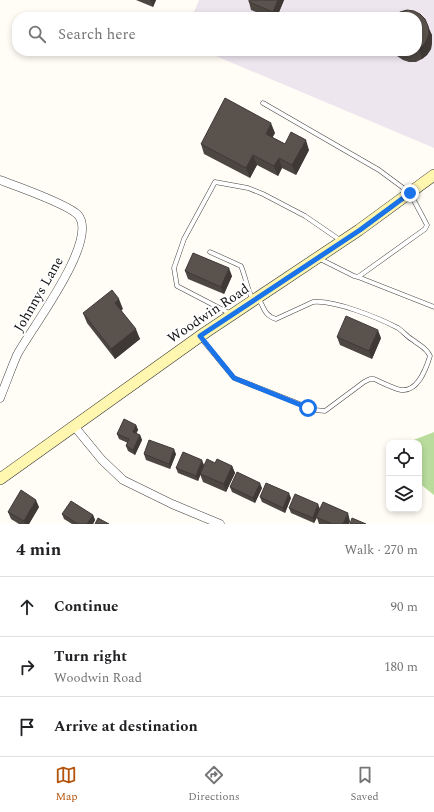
<!DOCTYPE html>
<html lang="en">
<head>
<meta charset="utf-8">
<style>
  body { margin:0; font-family:Spectral,serif; background:#f6f6f6; color:#202124 }
  .controls { position:absolute; right:12px; bottom:12px; display:grid; overflow:hidden; border-radius:8px; box-shadow:0 2px 6px #0003 }
  .controls button { width:36px; height:36px; display:grid; place-items:center; padding:0; border:0; border-bottom:1px solid #e0e0e0; background:#fff; color:#202124; font:20px sans-serif }
  .stop { position:absolute; width:12px; height:12px; margin:-9px; border:3px solid #1a73e8; border-radius:50%; background:#fff }
  .stop.end { background:#1a73e8; border-color:#fff; box-shadow:0 1px 4px #0008 }
  .list { margin:0; padding:0; list-style:none }
  h2 { display:flex; justify-content:space-between; align-items:center; height:52px; margin:0; padding:0 16px; font-size:17px }
  h2 small { font-size:13px; font-weight:400; color:#757577 }
  .list li { display:grid; grid-template-columns:26px 1fr auto; gap:12px; align-items:center; box-sizing:border-box; height:60px; padding:0 16px; border-top:1px solid #e0e0e0 }
  .list b { display:block; font-size:15px; white-space:nowrap }
  .list p { margin:0; font-size:13px; white-space:nowrap; color:#757577 }
  .list em { font-size:13px; font-style:normal; color:#757577 }
  .icon { flex:none; width:22px; height:22px; fill:none; stroke:currentColor; stroke-width:2; stroke-linecap:round; stroke-linejoin:round }
  .map { position:relative; flex:none; width:434px; height:524px; overflow:hidden }
  .search { position:absolute; background:#fff; box-shadow:0 2px 6px #0003; left:12px; right:12px; top:12px; height:44px; display:flex; align-items:center; gap:10px; box-sizing:border-box; padding:0 14px; border-radius:16px; color:#757577; font-size:15px }
  .sheet { height:232px; background:#fff }
  nav { display:flex; justify-content:space-around; align-items:center; box-sizing:border-box; height:56px; border-top:1px solid #e0e0e0; background:#fff; font-size:11px; color:#757577 }
  nav a { display:grid; justify-items:center; gap:2px }
  nav .on { color:#b45309 }
  .map>svg:first-child { display:block }
  .industrial { fill:#eee6ef }
  .forest { fill:#b9dc9c }
  .lines { fill:none; stroke-linecap:round; stroke-linejoin:round }
  .lane-casing { stroke:#444; stroke-width:5 }
  .street-casing { stroke:#444; stroke-width:9 }
  .secondary-casing { stroke:#333; stroke-width:12 }
  .lane { stroke:#fff; stroke-width:4 }
  .street { stroke:#fff; stroke-width:8 }
  .secondary { stroke:#fff6b0; stroke-width:11 }
  .wall { fill:#4d4742 }
  .shaded-wall { fill:#3f3936 }
  .building { fill:#5a524d; stroke:#3f3936 }
  .route { stroke:#1a73e8; stroke-width:5 }
  .labels { text-anchor:middle; stroke-width:4; stroke-linejoin:round; paint-order:stroke }
  .street-label { font-size:14px; fill:#111; stroke:#fff }
</style>
</head>
<body>
<div class="map">
<svg width="434" height="524" viewBox="0 0 434 524">
  <rect width="100%" height="100%" fill="#fffdf5"/>
  <path class="industrial" d="M199 0H434V148L204 51H417V17H192Z"/>
  <path class="forest" d="M434 432V495L419 483V443H406Z"/>
  <g class="lines">
    <defs>
      <path id="lane" d="M263 103 379 170 410 193 427 225 425 229 358 277 354 276 320 259
        M210 252 241 266C246 278 247 289 253 300
        M358 277 434 307
        M231 314 177 286 174 268 184 239 215 182 248 188 263 194 305 216 340 240
        M200 337 234 378 315 410 325 411 364 382 370 379H374C383 383 392 388 401 390 418 392 426 369 430 356 426 347 420 346 413 340 407 337 404 332 398 328 379 318 335 300 313 302L276 319C265 316 264 308 259 299"/>
      <path id="street" d="M0 180C16 186 68 204 78 215 100 240 30 330 17 355 11 369 6 383 0 398
        M74 426 102 460 123 480 172 504 220 524"/>
      <path id="secondary" d="M0 479 206 332 359 230 434 175"/>
    </defs>
    <use href="#lane" class="lane-casing"/>
    <use href="#street" class="street-casing"/>
    <use href="#secondary" class="secondary-casing"/>
    <use href="#lane" class="lane"/>
    <use href="#street" class="street"/>
    <use href="#secondary" class="secondary"/>
  </g>
  <path class="wall" d="M136 0H156L153 7Z
    M284 0 277 17H269L251 10 249 2Z
    M417 17 432 35V42L431 49 427 55 422 59 416 62H409L403 60 397 56 393 51H417Z
    M275 133 272 137 285 144 309 150 296 175 282 168 278 176 257 165 250 178 204 154 201 144Z
    M185 271 232 276 224 294 188 279Z
    M123 309 121 310 140 339 115 359 87 323 83 313Z
    M337 337 381 338 372 359 340 345Z
    M136 425 138 430 136 434 140 435 142 440 135 455 128 451 126 446 128 443 119 439 117 434Z
    M144 454H176L170 469 146 460Z
    M215 463 232 466 235 473 226 492 203 482 200 474Z
    M204 465 198 481 178 473 176 468Z
    M230 487 262 488 255 503 232 492Z
    M260 497 291 498 285 513 262 502Z
    M39 507 29 524H19L11 519 8 512Z
    M289 508 320 509 350 521 349 524H319L317 518 314 523 291 513Z
    M62 514 93 515 95 520 93 524H72L64 519Z"/>
  <path class="shaded-wall" d="M150 0H156L153 7Z
    M278 0H284L277 17H274L273 12Z
    M428 26 432 35V42L431 49 427 55 422 59 419 49Z
    M271 123 275 133 269 144 266 134Z
    M306 140 309 150 296 175 292 165Z
    M253 155 257 165 250 178 246 168Z
    M279 158 282 168 278 176 274 166Z
    M229 268 232 276 224 294 221 287Z
    M119 299 123 309 119 312 115 303Z
    M136 329 140 339 115 359 111 349Z
    M378 330 381 338 372 359 369 351Z
    M136 425 138 430 134 437 133 432Z
    M140 435 142 440 135 455 133 450Z
    M174 449 176 454 170 469 169 464Z
    M202 460 204 465 198 481 196 476Z
    M232 466 235 473 226 492 224 484Z
    M260 483 262 488 255 503 253 498Z
    M289 493 291 498 285 513 283 508Z
    M36 500 39 507 29 524H25L24 521Z
    M318 504 320 509 314 523 313 518Z
    M348 513 350 521 349 524H343Z
    M93 515 95 520 93 524H87Z"/>
  <path class="building" d="M249 0H278L273 12 249 2Z
    M407 10 414 11 420 14 425 19 428 26 429 33 427 39 424 45 417 50V17H393L400 12Z
    M402 51H414L406 52Z
    M225 98 271 123 266 134 285 144 291 132 306 140 292 165 279 158 274 166 253 155 246 168 201 144Z
    M193 253 229 268 221 287 185 271Z
    M112 290 119 299 115 303 136 329 111 349 83 313Z
    M346 316 378 330 369 351 337 337Z
    M124 419 136 425 133 432 140 435 133 450 126 446 129 439 117 434Z
    M149 440 174 449 169 464 144 454Z
    M183 452 202 460 196 476 176 468Z
    M207 459 215 463 217 459 232 466 224 484 200 474Z
    M237 472 260 483 253 498 230 487Z
    M266 483 289 493 283 508 260 497Z
    M21 490 36 500 24 521 8 512Z
    M295 494 318 504 313 518 289 508Z
    M71 501 93 515 87 524H78L62 514Z
    M323 502 348 513 343 524H332L316 517Z
    M98 518 109 524H95Z
    M352 518 366 524H350Z"/>
  <g class="lines">
    <path class="route" d="M308 408 234 378 200 336 360 230 410 193"/>
  </g>
  <g class="labels">
    <g class="street-label">
      <text transform="translate(38 294) rotate(-60)" y="5">Johnnys Lane</text>
      <text transform="translate(208 313) rotate(-34)" y="5">Woodwin Road</text>
    </g>
  </g>
</svg>
<div class="controls">
<button><svg class="icon" aria-label="locate" viewBox="0 0 24 24"><circle cx="12" cy="12" r="6"/><path d="M12 2v4M12 18v4M2 12h4M18 12h4"/></svg></button>
<button><svg class="icon" aria-label="layers" viewBox="0 0 24 24"><path d="M12 4l9 5-9 5-9-5zM3 14l9 5 9-5"/></svg></button>
</div>
<div class="stop" style="left:308px;top:408px"></div>
<div class="stop end" style="left:410px;top:193px"></div>
<div class="search"><svg class="icon" aria-label="search" viewBox="0 0 24 24"><circle cx="10" cy="10" r="6"/><path d="M15 15l6 6"/></svg>Search here</div>
</div>
<section class="sheet">
<h2>4 min<small>Walk · 270 m</small></h2>
<ul class="list">
<li><svg class="icon" aria-label="ahead" viewBox="0 0 24 24"><path d="M12 20V5M6 11l6-6 6 6"/></svg><div><b>Continue</b></div><em>90 m</em></li>
<li><svg class="icon" aria-label="right" viewBox="0 0 24 24"><path d="M7 20v-9h11M14 6l5 5-5 5"/></svg><div><b>Turn right</b><p>Woodwin Road</p></div><em>180 m</em></li>
<li><svg class="icon" aria-label="arrive" viewBox="0 0 24 24"><path d="M6 21V4h12l-3 4 3 4H6"/></svg><div><b>Arrive at destination</b></div></li>
</ul>
</section>
<nav>
<a class="on"><svg class="icon" aria-label="map" viewBox="0 0 24 24"><path d="M3 6l6-2 6 2 6-2v14l-6 2-6-2-6 2zM9 4v14M15 6v14"/></svg>Map</a>
<a><svg class="icon" aria-label="directions" viewBox="0 0 24 24"><path d="M12 3l9 9-9 9-9-9zM9 14v-3h6M13 9l2 2-2 2"/></svg>Directions</a>
<a><svg class="icon" aria-label="saved" viewBox="0 0 24 24"><path d="M7 4h10v16l-5-4-5 4z"/></svg>Saved</a>
</nav>
</body>
</html>
